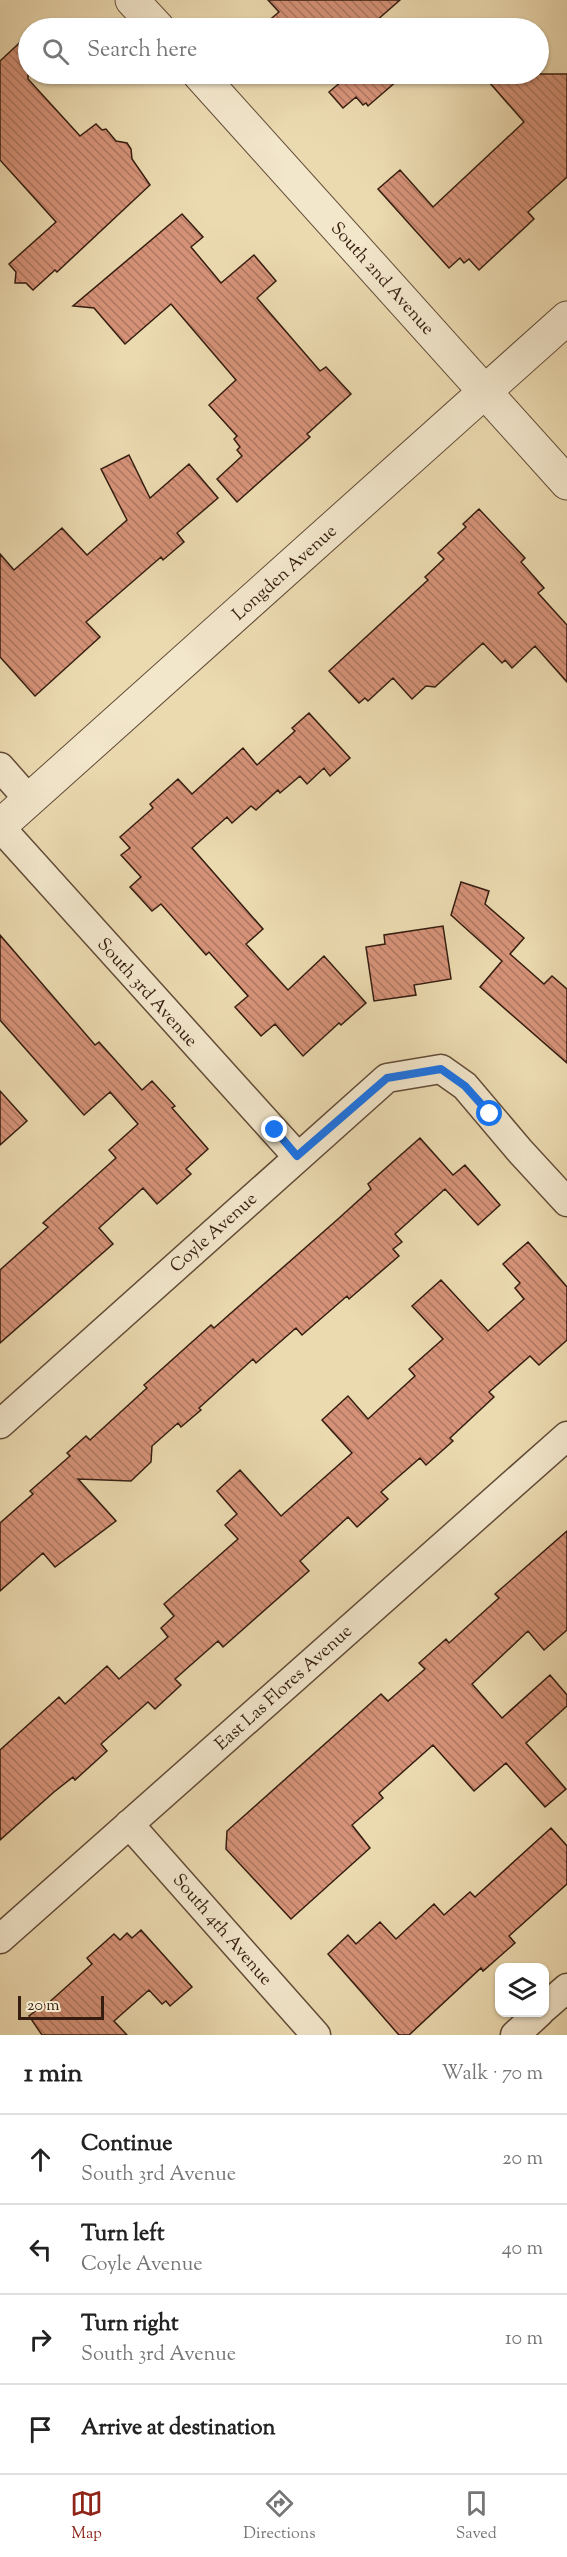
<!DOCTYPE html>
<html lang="en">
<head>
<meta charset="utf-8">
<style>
  body { margin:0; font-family:"Sorts Mill Goudy",serif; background:#f2f2f2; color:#222 }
  .controls { position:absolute; right:18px; bottom:18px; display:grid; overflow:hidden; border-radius:12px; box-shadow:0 2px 4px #0004 }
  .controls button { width:54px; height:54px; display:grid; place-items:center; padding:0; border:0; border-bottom:2px solid #e0e0e0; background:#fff; color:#222; font:30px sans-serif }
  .scale { position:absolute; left:18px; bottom:15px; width:86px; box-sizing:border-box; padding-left:6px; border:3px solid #351d10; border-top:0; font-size:16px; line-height:21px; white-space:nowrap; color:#351d10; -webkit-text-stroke:4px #f2e6cb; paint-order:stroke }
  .stop { position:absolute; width:18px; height:18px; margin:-14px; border:4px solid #1a73e8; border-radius:50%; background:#fff }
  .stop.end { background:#1a73e8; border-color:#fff; box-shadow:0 2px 6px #0008 }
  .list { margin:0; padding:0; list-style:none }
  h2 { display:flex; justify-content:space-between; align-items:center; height:78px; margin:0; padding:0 24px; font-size:26px }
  h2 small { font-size:20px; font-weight:400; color:#767676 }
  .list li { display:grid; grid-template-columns:39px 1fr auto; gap:18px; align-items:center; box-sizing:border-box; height:90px; padding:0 24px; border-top:2px solid #e0e0e0 }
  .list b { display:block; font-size:22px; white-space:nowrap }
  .list p { margin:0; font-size:20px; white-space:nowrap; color:#767676 }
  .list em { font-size:20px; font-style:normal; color:#767676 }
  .icon { flex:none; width:33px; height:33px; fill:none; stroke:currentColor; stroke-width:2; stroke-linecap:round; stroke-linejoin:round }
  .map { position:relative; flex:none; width:567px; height:2035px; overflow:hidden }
  .search { position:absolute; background:#fff; box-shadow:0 2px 4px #0004; left:18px; right:18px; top:18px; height:66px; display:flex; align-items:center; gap:15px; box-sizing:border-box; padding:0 21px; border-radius:33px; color:#767676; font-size:22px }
  .sheet { height:438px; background:#fff }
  nav { display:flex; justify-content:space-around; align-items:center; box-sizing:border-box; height:84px; border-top:2px solid #e0e0e0; background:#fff; font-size:16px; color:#767676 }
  nav a { display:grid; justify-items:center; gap:3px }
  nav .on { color:#8f2418 }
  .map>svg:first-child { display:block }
  .building { fill:url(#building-back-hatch); stroke:#351d10; stroke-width:1.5 }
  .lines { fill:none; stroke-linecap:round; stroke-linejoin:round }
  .minor-casing { stroke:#624c38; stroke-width:31 }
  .tertiary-casing { stroke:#624c38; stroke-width:35 }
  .minor { stroke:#f2e6cb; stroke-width:28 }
  .tertiary { stroke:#f2e6cb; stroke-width:33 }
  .route { stroke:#1a73e8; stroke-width:8 }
  .labels { text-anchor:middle; stroke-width:5; stroke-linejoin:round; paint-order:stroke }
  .street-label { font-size:18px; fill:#351d10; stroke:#f2e6cb }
</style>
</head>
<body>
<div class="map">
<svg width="567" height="2035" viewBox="0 0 567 2035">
  <defs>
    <pattern id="building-back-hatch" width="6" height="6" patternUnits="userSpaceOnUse" patternTransform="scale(1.5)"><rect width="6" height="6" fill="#d59278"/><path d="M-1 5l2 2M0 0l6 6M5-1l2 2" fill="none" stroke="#ae7761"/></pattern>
  </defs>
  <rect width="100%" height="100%" fill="#ebd9af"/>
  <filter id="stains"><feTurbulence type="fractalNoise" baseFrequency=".00333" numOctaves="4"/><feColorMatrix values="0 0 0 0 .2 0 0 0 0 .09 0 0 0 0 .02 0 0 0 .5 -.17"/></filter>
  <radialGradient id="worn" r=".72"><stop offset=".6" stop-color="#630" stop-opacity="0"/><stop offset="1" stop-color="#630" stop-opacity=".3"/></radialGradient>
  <path class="building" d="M268 0H400L368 28H260L279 12Z
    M28 35V79L80 136 96 124 102 130 106 129 116 141 127 143 131 149 132 159 150 185 57 272 55 270 33 290 26 283H15L16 272 9 264 56 222 0 160V61Z
    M336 74H405L368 106 366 103 363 105 356 97 343 108 329 92 342 81Z
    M482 74H567V177L528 212 534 219 479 270 469 259 464 263 460 258 449 268 378 189 400 170 433 207 524 122Z
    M182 214 203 237 191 247 221 283 254 255 276 281 257 298 320 371 326 367 351 394 307 434 310 437 237 502 217 479 242 456 237 450 240 447 234 439 237 436 209 405 236 380 171 304 125 344 94 308 73 306Z
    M129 455 150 498 189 464 218 498 177 533 184 542 163 560 161 557 86 622 100 637 35 696 0 657V554L14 570 62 528 87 555 127 520 101 469Z
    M479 509 525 558 521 562 544 588 538 593 567 625V682L535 646 512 668 505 660 502 663 483 643 435 687 426 686 412 699 393 678 368 701 365 698 359 703 329 671 428 580 425 577 444 559 438 553 466 527 463 524Z
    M309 713 350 758 330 776 324 768 307 784 300 776 280 793 278 790 256 810 251 806 232 823 227 817 192 848 263 929 246 944 288 990 324 956 366 1003 341 1025 339 1023 303 1056 275 1024 261 1036 235 1007 248 996 209 952 206 955 161 904 152 911 130 887 141 877 121 855 130 848 120 837 153 808 150 804 178 779 192 794 243 748 257 765 295 731 292 728Z
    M461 882 489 891 485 904 524 938 510 954 544 984 552 976 567 989V1063L480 987 502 961 451 915Z
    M443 926 451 979 414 985 416 995 374 1001 366 947 385 944 384 935Z
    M0 935 95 1045 99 1042 142 1090 152 1081 175 1106 172 1108 208 1149 186 1169 191 1174 157 1204 143 1188 99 1228 113 1244 0 1343V1270L48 1227 43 1223 116 1158 109 1150 138 1124 110 1092 84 1115 0 1020Z
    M0 1091 27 1121 0 1145Z
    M420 1138 453 1175 465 1165 500 1205 478 1225 445 1189 395 1234 402 1242 393 1249 399 1256 349 1299 347 1296 302 1335 296 1328 256 1363 253 1359 199 1408 201 1410 181 1427 178 1423 152 1446 151 1462 131 1481 78 1479 116 1521 55 1567 43 1553 0 1591V1523L33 1494 30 1491 70 1456 67 1453 86 1436 90 1440 147 1388 144 1385 211 1325 214 1328 338 1219 371 1189 368 1184Z
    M528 1242 567 1287V1340L539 1365 530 1356 489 1392 494 1397 450 1438 453 1441 426 1465 420 1458 381 1492 388 1499 357 1527 348 1517 300 1561 309 1571 223 1647 218 1641 175 1679 181 1685 155 1709 148 1702 101 1744 107 1751 75 1780 73 1777 54 1792 0 1840V1750L59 1697 65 1704 107 1666 119 1679 168 1637 161 1628 174 1616 164 1604 238 1539 225 1525 237 1514 217 1491 240 1470 281 1516 352 1453 322 1420 348 1396 368 1419 415 1376 409 1369 443 1339 412 1306 441 1280 488 1331 524 1299 515 1288 520 1283 503 1264Z
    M567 1531V1630L544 1650 528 1631 472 1684 502 1718 550 1675 567 1695V1706L526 1743 566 1789 545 1807 506 1763 474 1791 433 1745 379 1793 383 1798 352 1825 370 1848 291 1919 226 1849 227 1831 381 1694 388 1701 425 1669 419 1663 446 1639 449 1643 499 1598 495 1594Z
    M551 1828 567 1846V1884L509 1936 515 1943 483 1971 481 1968 409 2035H399L328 1954 348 1935 356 1944 380 1922 396 1939 434 1904 444 1915 470 1892 475 1897Z
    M141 1930 192 1987 170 2006 166 2001 162 2004 149 1990 114 2021 127 2035H42L29 2016 45 2004 46 2005 92 1964 87 1958 114 1934 120 1940 127 1933 132 1938Z"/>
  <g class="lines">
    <defs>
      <path id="minor" d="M0 767 30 801
        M0 827 297 1156
        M0 1424 387 1078 441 1069 465 1086 520 1151 567 1202
        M129 1824 316 2035
        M0 1939 567 1436
        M544 2008 567 1988
        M515 2035 540 2012"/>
      <path id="tertiary" d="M132 0 158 28
        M199 74 567 483
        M0 826 567 318"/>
    </defs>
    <use href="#minor" class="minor-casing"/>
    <use href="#tertiary" class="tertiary-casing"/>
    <use href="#minor" class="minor"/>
    <use href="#tertiary" class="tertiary"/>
  </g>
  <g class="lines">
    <path class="route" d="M275 1130 297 1156 387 1078 441 1069 465 1086 490 1114"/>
  </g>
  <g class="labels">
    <g class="street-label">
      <text transform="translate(383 278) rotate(48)" y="6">South 2nd Avenue</text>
      <text transform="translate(284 572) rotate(-42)" y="6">Longden Avenue</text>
      <text transform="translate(148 992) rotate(48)" y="6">South 3rd Avenue</text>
      <text transform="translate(213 1232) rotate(-42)" y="6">Coyle Avenue</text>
      <text transform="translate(283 1687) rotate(-42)" y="6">East Las Flores Avenue</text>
      <text transform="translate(223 1929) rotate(49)" y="6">South 4th Avenue</text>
    </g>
  </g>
  <rect width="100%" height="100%" filter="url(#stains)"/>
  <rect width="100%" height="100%" fill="url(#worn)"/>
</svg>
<div class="controls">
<button><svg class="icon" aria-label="layers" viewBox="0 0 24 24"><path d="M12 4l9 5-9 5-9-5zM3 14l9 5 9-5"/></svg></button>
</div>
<div class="scale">20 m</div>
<div class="stop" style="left:490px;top:1114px"></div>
<div class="stop end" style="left:275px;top:1130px"></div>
<div class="search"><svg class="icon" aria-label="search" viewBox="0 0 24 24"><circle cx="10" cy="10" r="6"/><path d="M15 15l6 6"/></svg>Search here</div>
</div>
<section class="sheet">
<h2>1 min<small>Walk · 70 m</small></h2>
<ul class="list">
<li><svg class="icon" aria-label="ahead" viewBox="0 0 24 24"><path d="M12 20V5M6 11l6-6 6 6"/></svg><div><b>Continue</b><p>South 3rd Avenue</p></div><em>20 m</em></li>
<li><svg class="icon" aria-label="left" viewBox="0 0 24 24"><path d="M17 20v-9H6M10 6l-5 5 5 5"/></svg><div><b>Turn left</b><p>Coyle Avenue</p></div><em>40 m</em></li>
<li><svg class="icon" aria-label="right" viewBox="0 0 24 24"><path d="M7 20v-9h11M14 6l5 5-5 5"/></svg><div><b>Turn right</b><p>South 3rd Avenue</p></div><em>10 m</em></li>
<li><svg class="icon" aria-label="arrive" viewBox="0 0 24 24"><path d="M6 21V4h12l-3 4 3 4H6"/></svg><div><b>Arrive at destination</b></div></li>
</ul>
</section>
<nav>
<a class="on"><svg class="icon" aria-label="map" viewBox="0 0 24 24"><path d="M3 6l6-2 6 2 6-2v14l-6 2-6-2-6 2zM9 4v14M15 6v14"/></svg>Map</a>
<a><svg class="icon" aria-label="directions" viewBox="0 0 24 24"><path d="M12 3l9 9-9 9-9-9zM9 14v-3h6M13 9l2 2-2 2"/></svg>Directions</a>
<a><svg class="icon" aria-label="saved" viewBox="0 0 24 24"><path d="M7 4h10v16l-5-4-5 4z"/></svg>Saved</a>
</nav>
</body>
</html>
